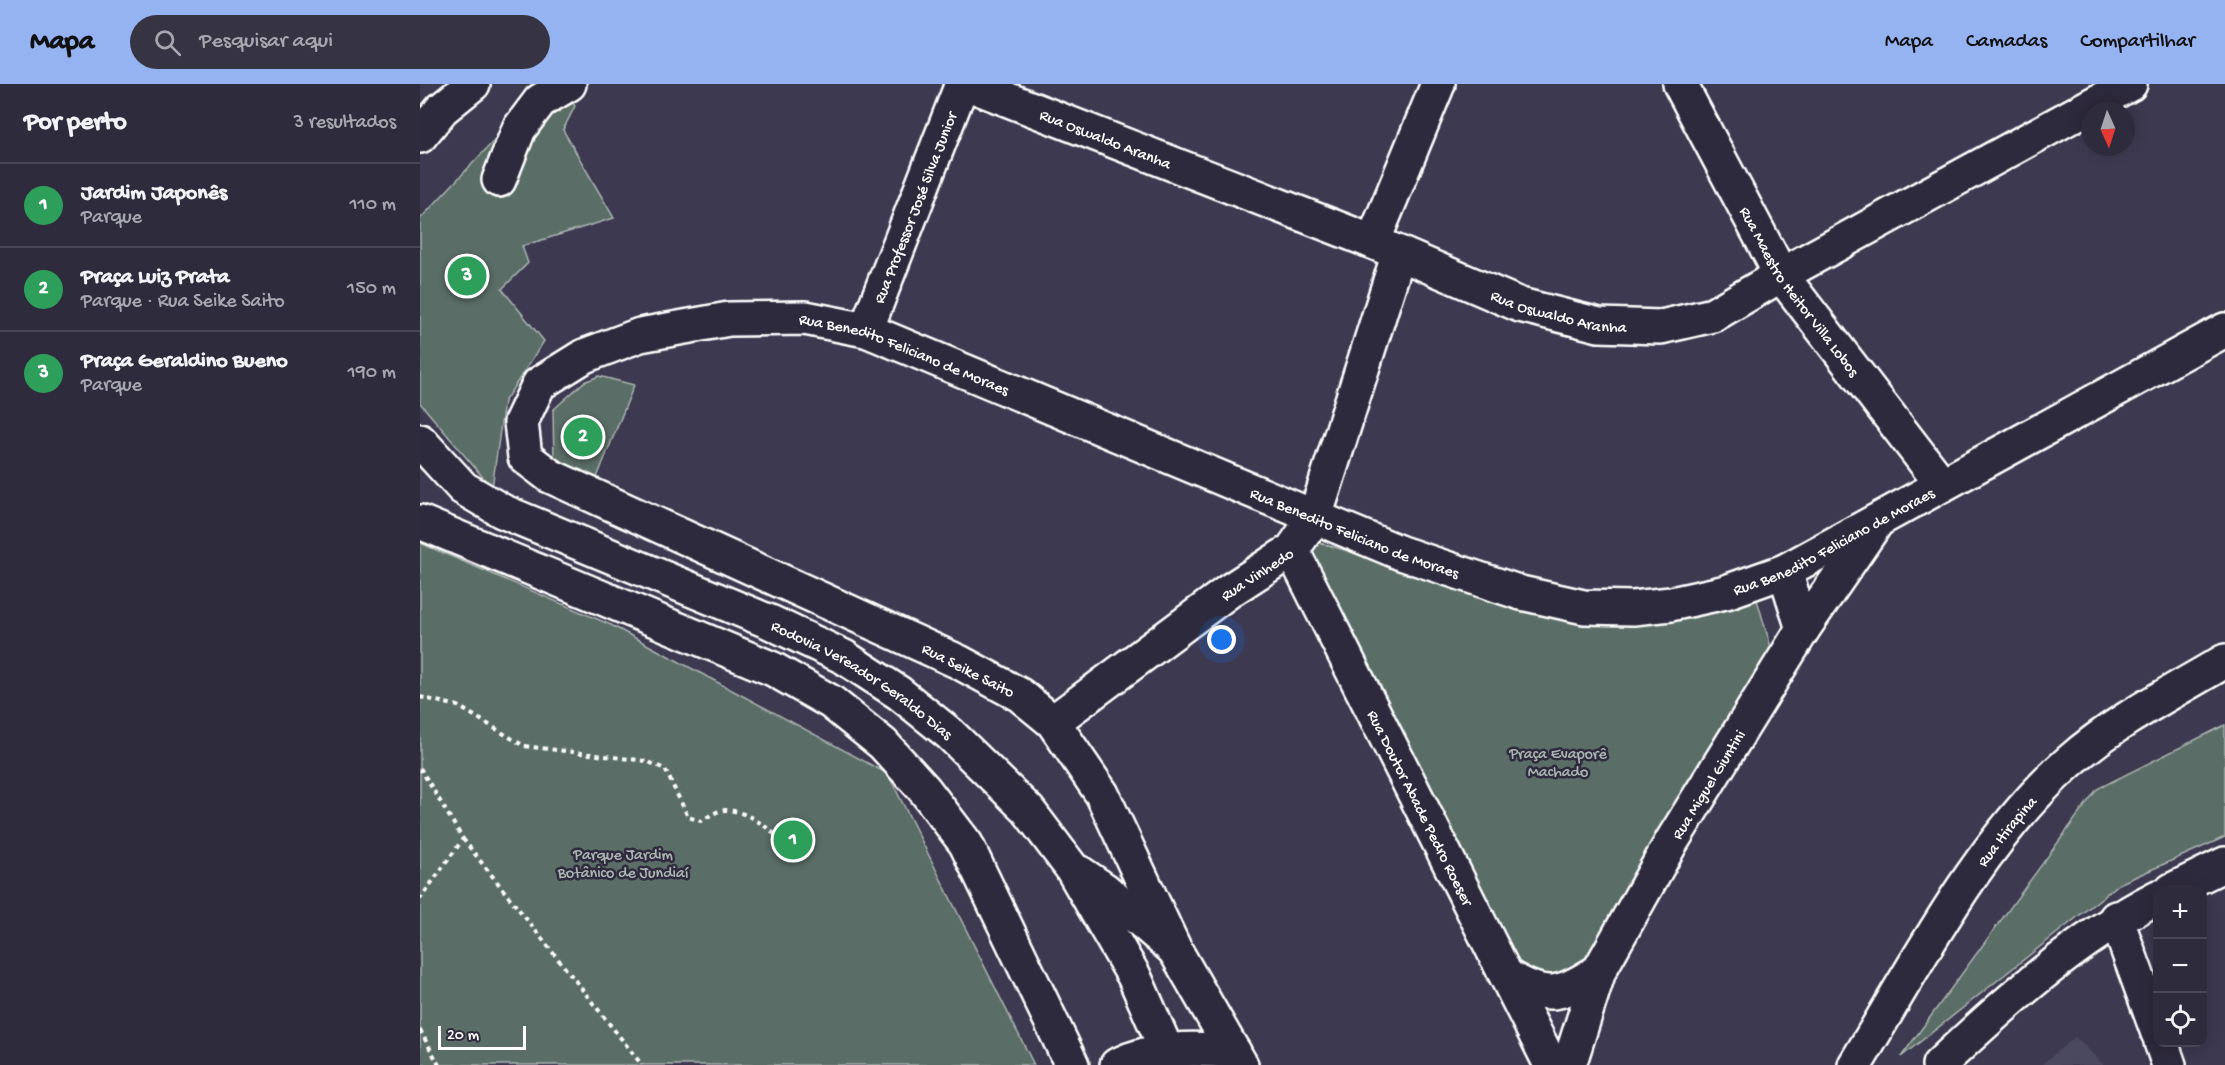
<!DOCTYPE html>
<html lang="pt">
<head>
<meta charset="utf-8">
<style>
  body { margin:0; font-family:"Gochi Hand",sans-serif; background:#363343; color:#f1f3f6 }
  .controls { position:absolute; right:18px; bottom:18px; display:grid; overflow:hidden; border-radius:12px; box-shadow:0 3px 15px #0003 }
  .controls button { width:54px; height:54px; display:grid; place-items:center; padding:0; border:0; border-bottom:2px solid #494756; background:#2e2b3c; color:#f1f3f6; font:30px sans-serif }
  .compass { position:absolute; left:1661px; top:18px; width:54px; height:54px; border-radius:50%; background:#2e2b3c; box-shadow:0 3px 15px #0003; rotate:177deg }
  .scale { position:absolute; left:18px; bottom:15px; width:88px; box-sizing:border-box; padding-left:6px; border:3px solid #fff; border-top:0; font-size:16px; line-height:21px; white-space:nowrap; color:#fff; -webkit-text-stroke:4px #2f2a3d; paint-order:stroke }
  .you { position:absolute; left:802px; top:556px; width:21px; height:21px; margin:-15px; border:4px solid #fff; border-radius:50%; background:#1a73e8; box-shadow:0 0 0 9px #1a73e833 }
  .badge { display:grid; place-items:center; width:39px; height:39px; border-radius:50%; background:#95b2f1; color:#fff; font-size:20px; font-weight:700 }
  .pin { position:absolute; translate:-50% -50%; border:3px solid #fff; box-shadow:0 2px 6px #0006 }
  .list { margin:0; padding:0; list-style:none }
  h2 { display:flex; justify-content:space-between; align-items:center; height:78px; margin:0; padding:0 24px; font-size:26px }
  h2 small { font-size:20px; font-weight:400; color:#a7a7af }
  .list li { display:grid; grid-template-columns:39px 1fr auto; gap:18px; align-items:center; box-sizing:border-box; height:84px; padding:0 24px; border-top:2px solid #494756 }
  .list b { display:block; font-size:22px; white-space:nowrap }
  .list p { margin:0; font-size:20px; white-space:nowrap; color:#a7a7af }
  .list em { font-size:20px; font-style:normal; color:#a7a7af }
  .icon { flex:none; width:33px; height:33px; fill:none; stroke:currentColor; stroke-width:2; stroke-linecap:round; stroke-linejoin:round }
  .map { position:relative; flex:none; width:1805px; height:981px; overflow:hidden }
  header { display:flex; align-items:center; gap:36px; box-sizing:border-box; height:84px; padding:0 30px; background:#95b2f1; color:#111 }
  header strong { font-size:28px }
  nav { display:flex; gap:33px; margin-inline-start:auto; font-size:21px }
  .search { width:420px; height:54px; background:#363343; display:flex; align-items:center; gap:15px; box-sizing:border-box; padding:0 21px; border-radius:33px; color:#a7a7af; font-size:22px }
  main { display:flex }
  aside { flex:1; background:#2e2b3c }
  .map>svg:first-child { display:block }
  .built { fill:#4b4860 }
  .green { fill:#5a6d66; stroke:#acb6b2; stroke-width:1.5 }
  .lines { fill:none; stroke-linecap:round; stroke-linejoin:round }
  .minor-casing { stroke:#fff; stroke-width:38 }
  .secondary-casing { stroke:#fff; stroke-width:38 }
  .primary-casing { stroke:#fff; stroke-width:38 }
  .path { stroke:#fff; stroke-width:4; stroke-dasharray:4.5 4.5; stroke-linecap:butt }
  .minor { stroke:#2f2a3d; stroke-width:33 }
  .secondary { stroke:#2f2a3d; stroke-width:33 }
  .primary { stroke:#2f2a3d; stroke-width:33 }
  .labels { text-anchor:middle; stroke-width:5; stroke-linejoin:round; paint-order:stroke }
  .street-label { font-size:16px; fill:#fff; stroke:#2f2a3d }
  .park-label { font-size:16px; fill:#acb6b2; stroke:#2f2a3d }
</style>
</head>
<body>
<header>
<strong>Mapa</strong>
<div class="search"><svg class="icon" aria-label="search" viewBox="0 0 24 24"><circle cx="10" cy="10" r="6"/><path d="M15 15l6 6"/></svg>Pesquisar aqui</div>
<nav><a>Mapa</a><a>Camadas</a><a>Compartilhar</a></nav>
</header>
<main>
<aside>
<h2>Por perto<small>3 resultados</small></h2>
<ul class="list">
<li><span class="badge" style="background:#2e9e5b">1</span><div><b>Jardim Japonês</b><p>Parque</p></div><em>110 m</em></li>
<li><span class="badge" style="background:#2e9e5b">2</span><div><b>Praça Luiz Prata</b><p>Parque · Rua Seike Saito</p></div><em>150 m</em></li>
<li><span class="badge" style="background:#2e9e5b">3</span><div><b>Praça Geraldino Bueno</b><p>Parque</p></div><em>190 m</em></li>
</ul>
</aside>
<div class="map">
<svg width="1805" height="981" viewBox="0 0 1805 981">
  <rect width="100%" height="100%" fill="#3d3950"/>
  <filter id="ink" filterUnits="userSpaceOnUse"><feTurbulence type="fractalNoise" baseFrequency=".0167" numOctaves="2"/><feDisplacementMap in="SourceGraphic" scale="12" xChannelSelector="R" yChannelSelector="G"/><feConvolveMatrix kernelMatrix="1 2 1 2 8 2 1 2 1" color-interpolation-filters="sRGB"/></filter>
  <g filter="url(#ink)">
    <path class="built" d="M1655 953 1684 981H1621Z"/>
    <path class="green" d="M144 3 155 22 143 46 194 134 102 162 108 179 82 205 124 257 84 318 72 404 0 319V135L87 43Z
      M179 292 214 301 174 401 134 380 133 326 164 298Z
      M871 450 1124 526 1335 509 1351 563 1350 621 1170 913 1100 917 1067 897 899 491Z
      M0 459 191 541 468 690 614 981H0Z
      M1805 641V753L1699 800 1481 973 1677 705Z"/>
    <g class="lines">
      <defs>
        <g id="minor">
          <path id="s1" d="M548 0 953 158 1100 221 1179 241 1241 243 1293 231 1361 191 1710 0"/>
          <path id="s2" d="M1260 0 1361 191 1521 399"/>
          <path d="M79 96 99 45 120 17 149 0"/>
          <path d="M953 158 1018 0"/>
          <path id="s3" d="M446 246 542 0"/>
          <path id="s4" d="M872 466 1131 981"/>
          <path d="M1365 487 1383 545"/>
          <path id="s5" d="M633 638 809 507 872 466 895 433 979 169"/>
          <path d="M1752 806 1805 780"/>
          <path d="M1696 834 1738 949"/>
          <path id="s6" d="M755 866 682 710 633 638 600 611 539 578 130 392 105 373 101 338 119 300 164 272 220 251 309 235 385 234 446 246 981 469 1101 509 1164 523 1213 524 1251 520 1306 508 1365 487 1805 246"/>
          <path d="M1087 892C1128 917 1140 911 1179 887"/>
          <path d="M1741 958 1749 981"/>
          <path id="s7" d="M1149 981 1179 887 1252 757 1383 545 1454 442"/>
          <path d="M1519 981C1586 918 1656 855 1738 813"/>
        </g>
        <g id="secondary">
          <path d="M755 866 821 981"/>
          <path id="s8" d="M1435 981C1496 881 1561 755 1649 678 1695 637 1753 608 1805 577"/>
        </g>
        <g id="primary">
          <path d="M0 52 22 25 53 0"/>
          <path id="s9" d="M0 357 43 404 82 427 350 538 424 573 479 609 530 650 608 726 651 783 714 892 753 981"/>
          <path d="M0 438 353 585 411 618 463 660 504 705 546 760 652 981"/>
          <path d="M660 789 685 806 755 866"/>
          <path d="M697 981C734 963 775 963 814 968"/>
        </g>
      </defs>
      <use href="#minor" class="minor-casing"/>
      <use href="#secondary" class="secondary-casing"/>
      <use href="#primary" class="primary-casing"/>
      <path class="path" d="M0 613 38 622 104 662 226 677 245 685 268 733 281 737C290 732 298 725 308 726 330 728 356 748 368 766
        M0 684 43 755 0 815
        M43 755 222 981
        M0 946 19 981"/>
      <use href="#minor" class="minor"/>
      <use href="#secondary" class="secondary"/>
      <use href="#primary" class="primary"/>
    </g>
  </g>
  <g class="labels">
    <g class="street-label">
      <text dy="6" stroke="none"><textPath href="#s1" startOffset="148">Rua Oswaldo Aranha</textPath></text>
      <text dy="6" stroke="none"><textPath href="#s3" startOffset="132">Rua Professor José Silva Junior</textPath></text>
      <text dy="6" stroke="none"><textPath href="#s2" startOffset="240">Rua Maestro Heitor Villa Lobos</textPath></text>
      <text dy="6" stroke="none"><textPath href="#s1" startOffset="634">Rua Oswaldo Aranha</textPath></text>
      <text dy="6" stroke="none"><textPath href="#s6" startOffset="1314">Rua Benedito Feliciano de Moraes</textPath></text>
      <text dy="6" stroke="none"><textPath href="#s6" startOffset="1800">Rua Benedito Feliciano de Moraes</textPath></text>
      <text dy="6" stroke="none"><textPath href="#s6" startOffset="2304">Rua Benedito Feliciano de Moraes</textPath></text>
      <text dy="6" stroke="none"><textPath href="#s5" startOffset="252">Rua Vinhedo</textPath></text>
      <text transform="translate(549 585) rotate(27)" y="6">Rua Seike Saito</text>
      <text dy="6" stroke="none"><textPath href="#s9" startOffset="508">Rodovia Vereador Geraldo Dias</textPath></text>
      <text dy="6" stroke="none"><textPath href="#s7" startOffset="315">Rua Miguel Giuntini</textPath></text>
      <text dy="6" stroke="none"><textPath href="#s4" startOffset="288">Rua Doutor Abade Pedro Roeser</textPath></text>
      <text dy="6" stroke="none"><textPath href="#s8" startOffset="279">Rua Itirapina</textPath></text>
    </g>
    <g class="park-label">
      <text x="1138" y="674">Praça Evaporê<tspan x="1138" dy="18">Machado</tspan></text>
      <text x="203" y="775">Parque Jardim<tspan x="203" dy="18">Botânico de Jundiaí</tspan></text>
    </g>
  </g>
</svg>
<div class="controls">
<button>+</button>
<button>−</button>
<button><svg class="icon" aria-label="locate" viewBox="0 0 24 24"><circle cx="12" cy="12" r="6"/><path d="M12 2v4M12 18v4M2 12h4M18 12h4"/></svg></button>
</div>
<svg class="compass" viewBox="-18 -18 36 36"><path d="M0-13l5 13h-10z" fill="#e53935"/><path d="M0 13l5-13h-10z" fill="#a7a7af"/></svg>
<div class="scale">20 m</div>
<div class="you"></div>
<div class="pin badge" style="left:373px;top:756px;background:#2e9e5b">1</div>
<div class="pin badge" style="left:163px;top:353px;background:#2e9e5b">2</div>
<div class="pin badge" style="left:47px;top:192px;background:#2e9e5b">3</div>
</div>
</main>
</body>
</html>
